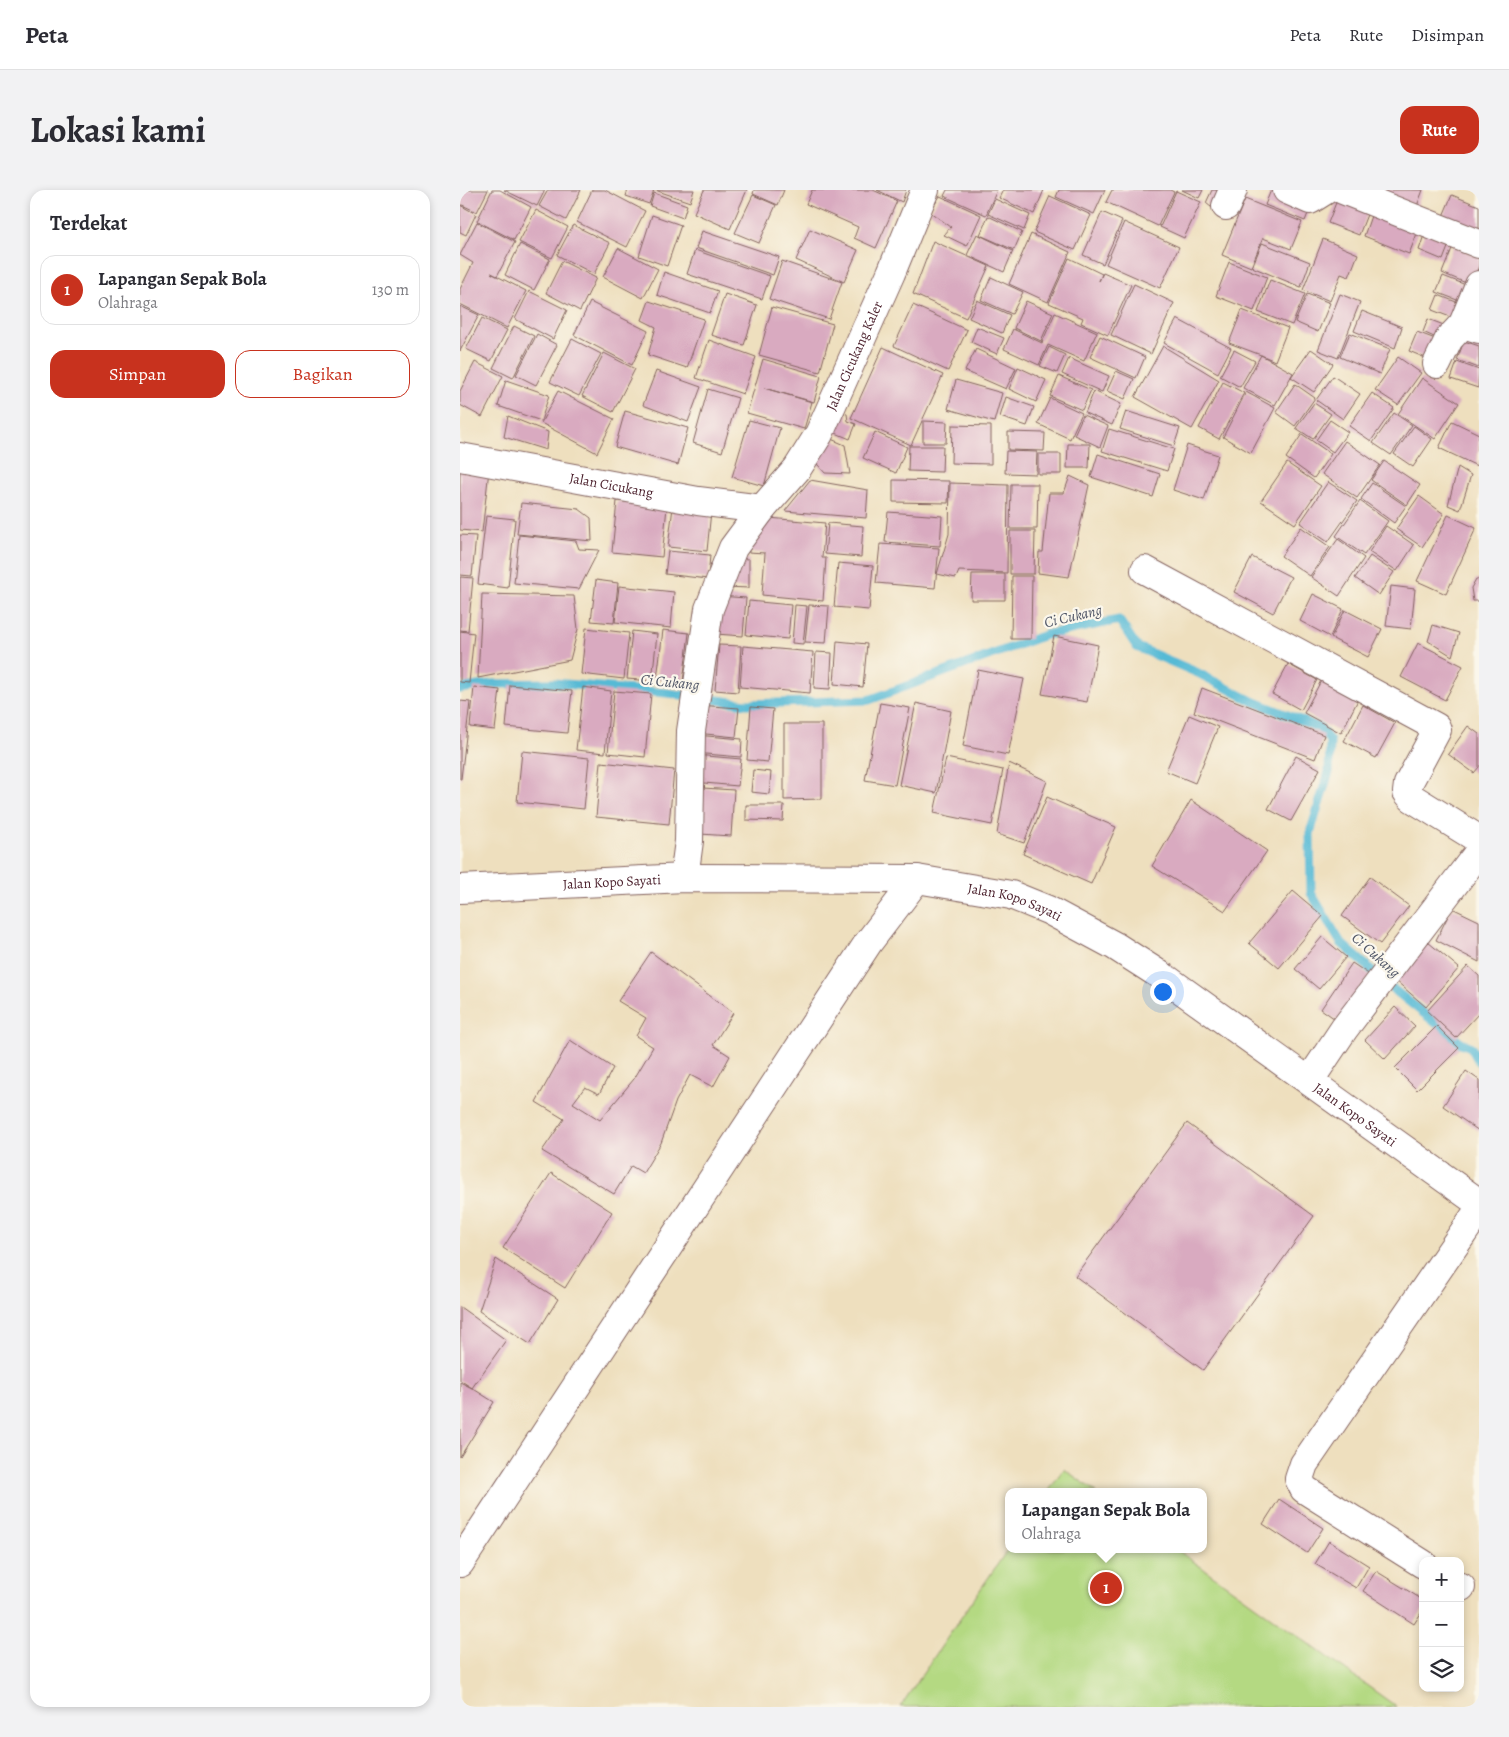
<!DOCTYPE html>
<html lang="id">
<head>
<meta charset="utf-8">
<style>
  body { margin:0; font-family:Alegreya,serif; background:#f2f2f3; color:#2b2b33 }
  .controls { position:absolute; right:15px; bottom:15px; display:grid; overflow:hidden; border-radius:10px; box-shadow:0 2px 8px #0003 }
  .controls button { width:45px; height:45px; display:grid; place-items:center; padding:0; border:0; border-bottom:1px solid #e1e1e2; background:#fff; color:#2b2b33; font:25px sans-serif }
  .you { position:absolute; left:702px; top:801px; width:18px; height:18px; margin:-12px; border:4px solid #fff; border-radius:50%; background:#1a73e8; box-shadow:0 0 0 8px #1a73e833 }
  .badge { display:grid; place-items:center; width:32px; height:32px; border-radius:50%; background:#c8321e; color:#fff; font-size:16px; font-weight:700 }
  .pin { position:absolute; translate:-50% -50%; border:2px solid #fff; box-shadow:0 1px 5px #0006 }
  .popup { position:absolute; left:545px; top:1298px; width:202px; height:65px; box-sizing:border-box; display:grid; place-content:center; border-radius:10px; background:#fff; filter:drop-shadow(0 1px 4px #0005); font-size:16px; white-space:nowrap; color:#7c7c81 }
  .popup b { font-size:19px; color:#2b2b33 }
  .popup::after { content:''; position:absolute; left:50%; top:100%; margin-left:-10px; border:10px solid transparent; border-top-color:#fff }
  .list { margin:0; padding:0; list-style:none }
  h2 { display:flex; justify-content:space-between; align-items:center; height:65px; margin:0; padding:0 20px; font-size:21px }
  h2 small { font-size:16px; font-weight:400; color:#7c7c81 }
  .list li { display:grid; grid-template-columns:32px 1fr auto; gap:15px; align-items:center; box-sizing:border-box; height:70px; margin:0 10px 10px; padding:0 10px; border:1px solid #e1e1e2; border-radius:15px }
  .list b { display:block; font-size:19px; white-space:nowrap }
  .list p { margin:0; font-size:16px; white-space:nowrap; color:#7c7c81 }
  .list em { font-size:16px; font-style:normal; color:#7c7c81 }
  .actions { display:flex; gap:10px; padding:15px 20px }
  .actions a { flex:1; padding:11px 0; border:1px solid #c8321e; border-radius:15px; text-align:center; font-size:18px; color:#c8321e }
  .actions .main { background:#c8321e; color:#fff }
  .icon { flex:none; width:28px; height:28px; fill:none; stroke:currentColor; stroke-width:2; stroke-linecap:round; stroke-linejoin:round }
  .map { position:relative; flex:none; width:1019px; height:1517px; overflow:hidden; border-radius:15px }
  header { display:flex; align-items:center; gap:30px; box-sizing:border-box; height:70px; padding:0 25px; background:#fff; border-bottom:1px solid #e1e1e2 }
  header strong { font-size:24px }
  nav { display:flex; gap:28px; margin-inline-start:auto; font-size:18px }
  .intro { display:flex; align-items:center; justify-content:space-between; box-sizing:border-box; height:120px; padding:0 30px }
  h1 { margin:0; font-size:35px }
  .button { padding:12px 22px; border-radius:15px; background:#c8321e; color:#fff; font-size:18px; font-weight:700 }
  main { display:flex; gap:30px; padding:0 30px }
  aside { flex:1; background:#fff; border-radius:15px; box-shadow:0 2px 8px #0003 }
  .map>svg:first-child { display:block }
  .green { fill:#b4d982; stroke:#7f7c56 }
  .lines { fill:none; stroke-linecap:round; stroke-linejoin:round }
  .stream { stroke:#57bad5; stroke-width:9 }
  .building { fill:#d9aac0 }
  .minor-casing { stroke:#83625e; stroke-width:30 }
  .major-casing { stroke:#83625e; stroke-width:30 }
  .minor { stroke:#fff; stroke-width:28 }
  .major { stroke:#fff; stroke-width:28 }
  .labels { text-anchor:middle; stroke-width:4.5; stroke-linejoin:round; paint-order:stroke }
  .street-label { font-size:14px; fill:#4a1f2b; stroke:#fbf7ec }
  .water-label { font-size:15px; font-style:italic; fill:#4f5566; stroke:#fbf7ec }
</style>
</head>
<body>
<header>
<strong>Peta</strong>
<nav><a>Peta</a><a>Rute</a><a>Disimpan</a></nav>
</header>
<div class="intro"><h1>Lokasi kami</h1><a class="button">Rute</a></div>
<main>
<aside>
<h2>Terdekat<small></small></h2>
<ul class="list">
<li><span class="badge">1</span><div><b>Lapangan Sepak Bola</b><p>Olahraga</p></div><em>130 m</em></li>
</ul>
<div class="actions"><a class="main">Simpan</a><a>Bagikan</a></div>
</aside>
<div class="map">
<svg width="1019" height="1517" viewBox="0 0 1019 1517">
  <rect width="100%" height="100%" fill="#fbf7ec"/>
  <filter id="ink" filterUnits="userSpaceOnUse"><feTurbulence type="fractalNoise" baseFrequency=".02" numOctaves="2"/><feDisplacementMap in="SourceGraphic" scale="10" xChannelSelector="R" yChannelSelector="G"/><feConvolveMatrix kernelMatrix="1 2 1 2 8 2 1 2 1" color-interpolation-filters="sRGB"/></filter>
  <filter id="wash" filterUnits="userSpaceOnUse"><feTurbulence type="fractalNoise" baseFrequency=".0096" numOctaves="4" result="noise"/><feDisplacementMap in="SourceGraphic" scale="20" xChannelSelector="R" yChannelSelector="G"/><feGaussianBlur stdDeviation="1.12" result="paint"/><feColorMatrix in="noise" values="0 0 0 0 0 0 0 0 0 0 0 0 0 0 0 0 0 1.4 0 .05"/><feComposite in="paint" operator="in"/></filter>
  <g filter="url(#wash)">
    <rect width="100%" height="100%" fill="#eedfbe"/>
    <path class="green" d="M604 1279 636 1302H588Z
      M548 1359H716L937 1517H440Z"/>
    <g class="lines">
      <path class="stream" d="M0 499 31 494 94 493 207 503 286 514 409 510 585 445 659 430 677 457 738 483 790 510 860 538 870 551 869 582 850 643 851 703 881 753 933 799 1001 853 1011 857 1019 872"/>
    </g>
    <g id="blocks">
      <path class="building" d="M0 0H28L17 22 0 14Z
        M32 0H40L71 17 54 50 17 31Z
        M44 0H85L77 16Z
        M88 0H121L106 30 79 16Z
        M132 0H145L185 21 167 57 117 32Z
        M168 0H194L189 14 166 6Z
        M195 0H234L230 12Z
        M244 0H287L270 39 234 23Z
        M294 0H324L318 15 293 4Z
        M352 0H413L437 11 416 58 394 48 398 37 346 14Z
        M417 0H446L442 12Z
        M487 0H537L526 25 484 6Z
        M543 0H584L574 24 539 8Z
        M599 0H645L634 24 596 7Z
        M652 0H710L714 2 698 36 646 12Z
        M722 0H743L739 8Z
        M752 0H764L757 22 746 13Z
        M811 0 851 16 845 31 805 15Z
        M918 0H963L957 16Z
        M716 1 741 12 724 48 700 37Z
        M194 3 227 15 223 28 190 16Z
        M293 5 316 15 299 53 275 43Z
        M992 5 1019 16V40L983 26Z
        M480 6 521 25 507 56 484 45 491 37 470 22Z
        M590 6 631 25 615 60 574 42Z
        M535 9 570 25 564 40 528 24Z
        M785 9 842 32 831 59 803 48 791 77 762 65Z
        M877 10 908 22 899 45 868 33Z
        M0 15 16 24 6 45 0 42Z
        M76 20 108 37 92 68 59 52Z
        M642 22 662 31 643 74 623 65Z
        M912 23 958 41 949 64 904 46Z
        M192 25 221 35 207 76 179 66Z
        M528 26 562 42 554 60 520 45Z
        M17 32 55 52 37 86 31 83 66 101 47 138 0 114V99L13 73 0 65Z
        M664 32 719 57 700 98 646 74Z
        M113 35 150 53 134 84 97 65Z
        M350 39 398 60 384 92 336 70Z
        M242 41 319 67 313 85 236 58Z
        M965 42 990 52 983 70 959 60Z
        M517 44 553 61 544 82 507 65Z
        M571 44 610 62 588 112 549 94Z
        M863 49 898 64 889 87 881 84 870 111 843 100Z
        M473 51 529 76 506 128 453 104Z
        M802 53 850 72 841 97 792 77Z
        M60 54 90 69 74 100 45 85Z
        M993 56 1019 67V76L1011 95 982 83Z
        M158 58 198 79 183 108 143 87Z
        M235 60 310 86 302 109 227 84Z
        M609 68 642 84 639 91 643 83 671 95 648 145 621 133 623 128 589 113Z
        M102 71 136 88 120 121 86 103Z
        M322 71 382 92 369 129 309 109Z
        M769 72 807 87 794 121 756 106Z
        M204 82 258 101 250 123 197 105Z
        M983 86 1011 97 1005 113 976 102Z
        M531 87 563 102 552 124 521 110Z
        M810 90 845 104 832 135 798 122Z
        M674 94 714 113 691 164 651 145Z
        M69 101 107 120 93 149 55 129Z
        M265 104 297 115 284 155 251 145Z
        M847 104 870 113 858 142 835 132Z
        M880 104 900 112 878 168 858 160Z
        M978 105 1004 115 998 130 972 120Z
        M517 110 550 125 542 143 509 128Z
        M189 111 244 129 227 178 188 165 196 137 182 130Z
        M566 111 593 123 581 151 554 138Z
        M130 112 188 141 172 175 114 145Z
        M453 115 507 140 488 181 434 156Z
        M0 116 19 125 0 161Z
        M312 117 373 134 360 182 299 165Z
        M782 120 828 138 815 171 801 165 833 183 815 215 783 198 801 165 769 153Z
        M902 121 942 137 935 158 894 141Z
        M595 123 637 142 624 171 588 155 579 175 544 159 553 139 582 153Z
        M22 128 47 140 31 171 6 159Z
        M717 129 771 158 758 183 704 153Z
        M968 129 989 137 983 151 963 142Z
        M54 136 74 146 53 188 33 178Z
        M517 137 544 148 537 164 511 152Z
        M957 142 983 152 975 172 949 161Z
        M890 143 930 159 920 184 880 167Z
        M77 144 97 155 76 195 56 185Z
        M640 146 685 167 676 188 630 167Z
        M112 149 141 164 119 206 90 192Z
        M249 150 296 167 283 204 236 188Z
        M1004 151 1019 156V178L997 170Z
        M703 156 759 190 732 239 675 207Z
        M423 157 483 185 451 255 391 228Z
        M589 157 605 165 597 183 580 176Z
        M516 159 556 178 546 199 505 181Z
        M851 159 873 174 854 202 831 187Z
        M774 160 795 171 780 197 760 186Z
        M144 163 175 179 153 222 122 206Z
        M938 167 961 183 938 215 915 200Z
        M609 168 649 186 642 202 602 184Z
        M303 169 361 186 354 212 304 198 352 212 344 239 287 223Z
        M15 172 43 186 22 227 0 215V201Z
        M997 172 1019 180 1018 198 991 189Z
        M558 177 586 190 576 212 549 199Z
        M196 181 241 197 228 232 183 215Z
        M656 181 674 189 665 209 647 201Z
        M599 186 631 200 622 220 590 206Z
        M873 186 900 204 883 229 856 210Z
        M962 188 999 213 975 249 938 224Z
        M46 190 89 205 81 231 38 216Z
        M496 190 542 203 534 232 488 219Z
        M763 192 784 203 759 249 739 238Z
        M835 194 855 208 835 236 816 222Z
        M248 199 278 208 262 262 233 253Z
        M98 201 154 229 137 263 81 233Z
        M634 201 661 214 652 235 625 223Z
        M786 202 815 218 791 263 763 247Z
        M912 203 934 218 911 251 889 236Z
        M546 207 574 217 567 236 540 227Z
        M590 208 622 223 610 249 578 234Z
        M854 213 871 224 853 249 836 238Z
        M375 220 387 224 388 231 396 234 390 249 366 239Z
        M165 221 228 238 218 275 155 257Z
        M666 221 720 238 714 256 660 239Z
        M934 223 952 235 931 265 913 253Z
        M623 225 648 236 640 257 614 245Z
        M48 226 88 242 86 260 44 247Z
        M289 230 320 238 304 296 272 287Z
        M870 230 888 242 873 262 856 250Z
        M463 231 487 232 486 253H463Z
        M992 231 1019 244 1017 276 979 258Z
        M492 235 531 236V274L491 273Z
        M954 236 972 249 953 277 934 264Z
        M649 239 714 259 707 281 642 261Z
        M415 242 447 257 436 283 403 268Z
        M548 242 585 243 584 261 548 260Z
        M842 244 871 264 854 288 826 268Z
        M364 246 385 255 390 284 365 283 351 267Z
        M885 251 920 275 897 308 862 284Z
        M608 254H630L629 278H607Z
        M727 255 758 265 744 310 713 300Z
        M449 256H483L482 282 448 281Z
        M546 261 577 262 576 284 545 283Z
        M578 264H601V284H578Z
        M638 264 700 284 693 307 631 287Z
        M924 271 960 295 947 315 911 290Z
        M827 273 861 296 835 334 801 311Z
        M0 277 29 280 22 342 0 340Z
        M998 277 1011 285 1000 320 988 315Z
        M610 286 629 295 609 387 578 383 579 362H583L589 303H604Z
        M350 290 408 300 406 328 325 321Z
        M433 290 489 291 488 313 433 312Z
        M868 292 897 311 868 352 840 333Z
        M490 293 548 295 547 383 499 381 496 388 477 384 489 344Z
        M912 293 946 316 934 333 901 309Z
        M551 294H578L577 339H550Z
        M959 306 984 324 962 357 936 339Z
        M157 311 207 317 202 367 152 362Z
        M900 311 928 331 904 365 876 346Z
        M61 313 119 319 131 328 132 351 57 344Z
        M213 317 251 321 247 361 208 357Z
        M428 322 482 326 480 356 425 352Z
        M988 325 1016 338 986 404 957 391Z
        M26 326 55 329 48 398 18 394Z
        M309 328 365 333 362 368H366L363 411 302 405 305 363 288 362 289 345Z
        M368 333 403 336 401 367 365 364Z
        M926 336 954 355 937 381 909 362Z
        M841 337 870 357 850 386 821 366Z
        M550 341H575L574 384H550Z
        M0 345 16 346 12 386 0 385Z
        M59 345 116 351 119 359 139 360 119 399 54 393Z
        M878 349 904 368 879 406 851 387Z
        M420 354 479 358 475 398 416 393Z
        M208 361 250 365 248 389 205 384Z
        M910 366 934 382 919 405 895 388Z
        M792 367 831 387 813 423 774 402Z
        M274 368 289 369V398L266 397Z
        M378 373 413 376 409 420 374 417Z
        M512 384H545V410H511Z
        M552 386H572L571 449H551Z
        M0 387 13 388 8 441 0 440Z
        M1016 389H1019V411H1013L1011 398Z
        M136 390 158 393 154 433 131 431Z
        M159 396 214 402 211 438 155 432Z
        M931 396 955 399 951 439 926 436Z
        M22 404 114 406 118 439 110 470 18 488Z
        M853 404 883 419 870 447 840 431Z
        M259 406 286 408 283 446 256 444Z
        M289 411 331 415 328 449 286 445Z
        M335 415 347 416 343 454 332 453Z
        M349 415 369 416 366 453 345 452Z
        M885 420 922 439 908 467 871 448Z
        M973 435 999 443 992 466 968 451Z
        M126 438 169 443 164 489 121 484Z
        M203 440 229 443 223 492 197 489Z
        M0 441 14 443 9 493 0 492Z
        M172 441 197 444 192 491 167 489Z
        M594 446 638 455 627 512 582 504Z
        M377 451 407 454 403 497 374 494Z
        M958 453 1003 476 985 510 941 487Z
        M259 455 281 456 278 502 255 500Z
        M283 456 353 462 350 503 280 497Z
        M356 462 372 463 370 499 354 498Z
        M828 474 857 490 841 520 812 504Z
        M518 480 564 489 548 565 503 556Z
        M863 487 900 506 881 543 844 523Z
        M50 495 112 501 107 543 46 537Z
        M14 497 40 500 35 540 10 537Z
        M123 497 151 501 145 563 116 560Z
        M742 498 864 545 855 569 734 522Z
        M154 501 191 504 185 567 148 563Z
        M0 511 10 512 1 589H0Z
        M420 513 450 518 435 595 405 590Z
        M456 513 491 521 476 603 439 595Z
        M238 515 279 518 276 547 236 543Z
        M903 515 935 533 916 568 884 551Z
        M291 517 313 519 308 572 287 570Z
        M729 525 758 537 735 593 706 581Z
        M324 534H362V609L324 610Z
        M1008 536 1019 544V577L1014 583 988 564Z
        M235 545 282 549 281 567 234 563Z
        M62 561 129 568 124 619 57 612Z
        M235 565 281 569 278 596 233 592Z
        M836 566 860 579 831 631 808 619Z
        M486 568 543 580 532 635 474 623Z
        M141 572 214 580 209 634 136 627Z
        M549 573 587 591 564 653 537 644Z
        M293 580 311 582 309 604 291 602Z
        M243 598 274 600 271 646 240 644Z
        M587 607 656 637 631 694 563 664Z
        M731 610 807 661 765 721 692 676Z
        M286 615H324L323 631 286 630Z
        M910 687 949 716 920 754 882 726Z
        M833 701 863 726 819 778 789 753Z
        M992 718 1019 731V772L976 750Z
        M862 747 886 767 859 799 835 779Z
        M968 752 999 778 966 817 935 790Z
        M191 762 273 823 253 855 270 866 253 897 230 885 216 911 201 953 183 983 171 976 154 1004 82 961 104 929 76 912 110 850 153 878 139 904 125 897 113 913 140 930 174 889 193 857 176 846 186 828 158 811Z
        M892 773 910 785 878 831 861 819Z
        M1008 776 1019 786V823L996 848 967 821Z
        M935 817 955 836 925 869 905 850Z
        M977 836 999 858 957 900 935 878Z
        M1006 881 1019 890V941L983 916Z
        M727 933 854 1026 743 1180 615 1086Z
        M91 983 152 1022 105 1098 43 1058Z
        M36 1069 98 1109 70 1154 19 1121Z
        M0 1117 46 1150 12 1198 34 1212 0 1267V1192L12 1198 0 1190Z
        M819 1309 863 1338 847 1363 803 1334Z
        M869 1351 909 1376 896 1398 855 1374Z
        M916 1381 963 1410V1420L954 1434 903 1401Z"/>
    </g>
  </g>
  <g filter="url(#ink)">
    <use href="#blocks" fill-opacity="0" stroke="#83625e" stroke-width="1"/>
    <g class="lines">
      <defs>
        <g id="minor">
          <path d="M827 0 850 10 866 0"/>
          <path d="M883 0 1019 54"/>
          <path d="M766 16 773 0"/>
          <path d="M1019 95 1003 134 1019 139"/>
          <path d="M977 174 989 149 1003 134"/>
          <path id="s1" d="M0 267 238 311 302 319"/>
          <path d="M685 380 976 537 977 540 948 594 947 602 952 608 1015 647 1019 655 1018 663 884 839 850 890"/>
          <path id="s2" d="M224 688 229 651 231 541 249 419 273 358 302 319 337 279 359 244 431 83 465 0"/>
          <path d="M0 1373 408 753 457 689"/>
          <path d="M963 1374 844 1299 839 1289 844 1274 1019 1020"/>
          <path d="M1000 1397H1001"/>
        </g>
        <g id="major">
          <path id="s3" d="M0 699 224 688 457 689 551 705 588 720 655 756 708 790 1019 1013"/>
        </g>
      </defs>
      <use href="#minor" class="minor-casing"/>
      <use href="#major" class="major-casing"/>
      <use href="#minor" class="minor"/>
      <use href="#major" class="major"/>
    </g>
  </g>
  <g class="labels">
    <g class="street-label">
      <text dy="5" stroke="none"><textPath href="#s2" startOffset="565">Jalan Cicukang Kaler</textPath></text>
      <text dy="5" stroke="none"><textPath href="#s1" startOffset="154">Jalan Cicukang</textPath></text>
      <text dy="5" stroke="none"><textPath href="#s3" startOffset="152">Jalan Kopo Sayati</textPath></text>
      <text dy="5" stroke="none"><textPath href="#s3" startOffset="558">Jalan Kopo Sayati</textPath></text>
      <text dy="5" stroke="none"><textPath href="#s3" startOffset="962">Jalan Kopo Sayati</textPath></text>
    </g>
    <g class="water-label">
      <text transform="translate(613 426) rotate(-13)" y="5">Ci Cukang</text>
      <text transform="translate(210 492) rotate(6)" y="5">Ci Cukang</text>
      <text transform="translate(916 765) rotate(42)" y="5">Ci Cukang</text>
    </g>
  </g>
</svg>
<div class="controls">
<button>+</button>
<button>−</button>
<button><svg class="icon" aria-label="layers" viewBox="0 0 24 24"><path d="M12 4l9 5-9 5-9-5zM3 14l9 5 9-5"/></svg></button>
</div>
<div class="you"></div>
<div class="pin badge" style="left:646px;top:1398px">1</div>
<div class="popup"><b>Lapangan Sepak Bola</b>Olahraga</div>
</div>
</main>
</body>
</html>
